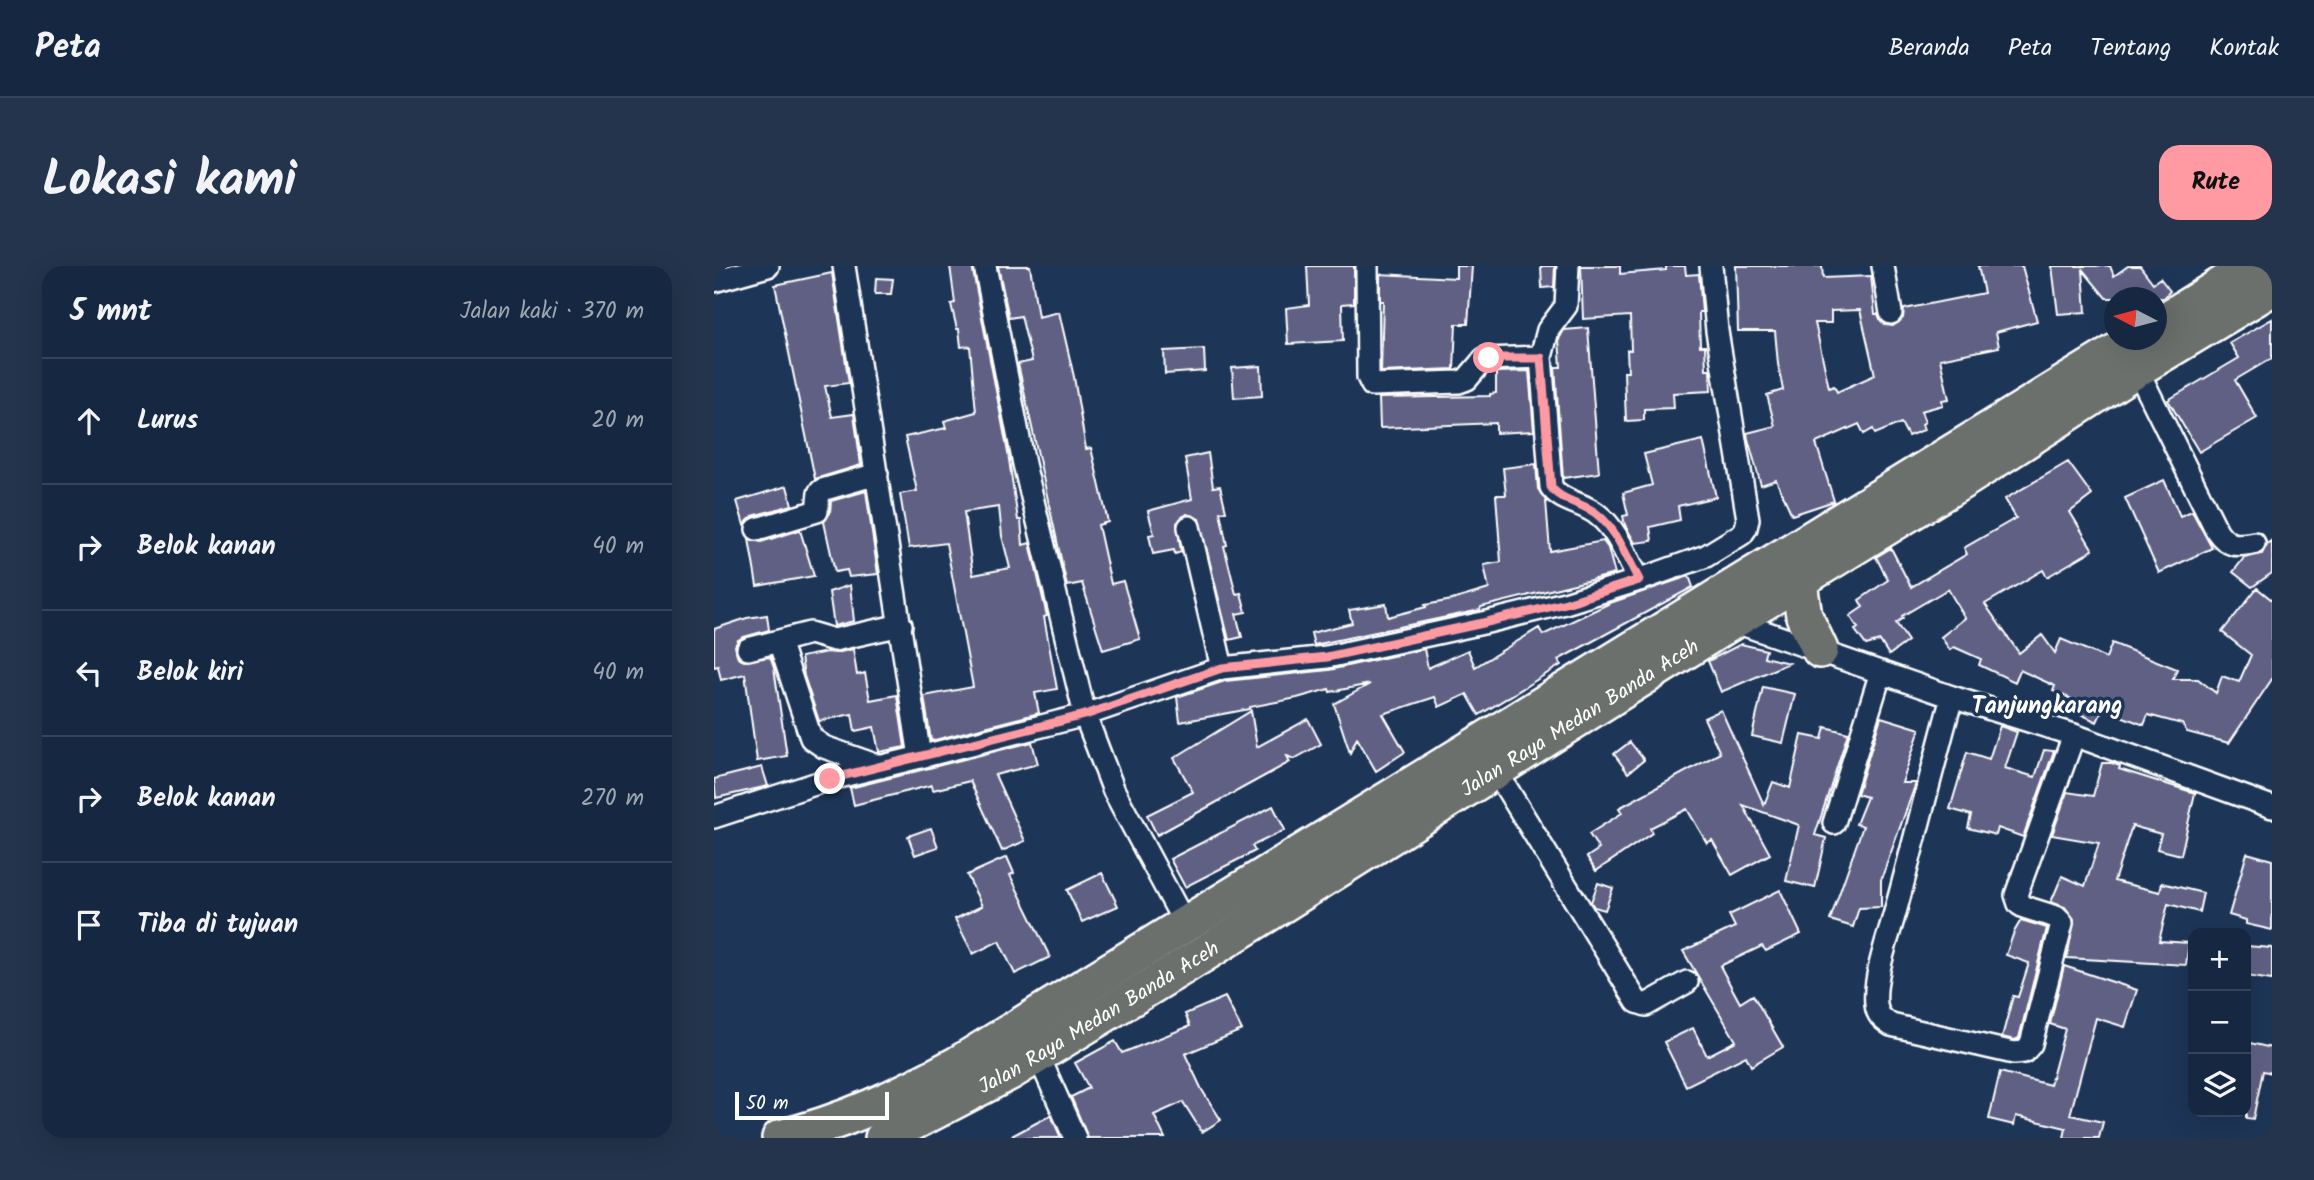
<!DOCTYPE html>
<html lang="id">
<head>
<meta charset="utf-8">
<style>
  body { margin:0; font-family:Kalam,sans-serif; background:#23344c; color:#f1f3f6 }
  .controls { position:absolute; right:21px; bottom:21px; display:grid; overflow:hidden; border-radius:14px; box-shadow:0 7px 28px #0002 }
  .controls button { width:63px; height:63px; display:grid; place-items:center; padding:0; border:0; border-bottom:2px solid #35445a; background:#162841; color:#f1f3f6; font:35px sans-serif }
  .compass { position:absolute; left:1390px; top:21px; width:63px; height:63px; border-radius:50%; background:#162841; box-shadow:0 7px 28px #0002; rotate:276deg }
  .scale { position:absolute; left:21px; bottom:18px; width:154px; box-sizing:border-box; padding-left:7px; border:4px solid #fff; border-top:0; font-size:19px; line-height:24px; white-space:nowrap; color:#fff; -webkit-text-stroke:5px #1d3557; paint-order:stroke }
  .stop { position:absolute; width:21px; height:21px; margin:-16px; border:5px solid #ff9aa2; border-radius:50%; background:#fff }
  .stop.end { background:#ff9aa2; border-color:#fff; box-shadow:0 2px 7px #0008 }
  .list { margin:0; padding:0; list-style:none }
  h2 { display:flex; justify-content:space-between; align-items:center; height:91px; margin:0; padding:0 28px; font-size:30px }
  h2 small { font-size:23px; font-weight:400; color:#9ea6b1 }
  .list li { display:grid; grid-template-columns:46px 1fr auto; gap:21px; align-items:center; box-sizing:border-box; height:126px; padding:0 28px; border-top:2px solid #35445a }
  .list b { display:block; font-size:26px; white-space:nowrap }
  .list em { font-size:23px; font-style:normal; color:#9ea6b1 }
  .icon { flex:none; width:38px; height:38px; fill:none; stroke:currentColor; stroke-width:2; stroke-linecap:round; stroke-linejoin:round }
  .map { position:relative; flex:none; width:1558px; height:872px; overflow:hidden; border-radius:21px }
  header { display:flex; align-items:center; gap:42px; box-sizing:border-box; height:98px; padding:0 35px; background:#162841; border-bottom:2px solid #35445a }
  header strong { font-size:33px }
  nav { display:flex; gap:38px; margin-inline-start:auto; font-size:24px }
  .intro { display:flex; align-items:center; justify-content:space-between; box-sizing:border-box; height:168px; padding:0 42px }
  h1 { margin:0; font-size:49px }
  .button { padding:18px 32px; border-radius:21px; background:#ff9aa2; color:#111; font-size:24px; font-weight:700 }
  main { display:flex; gap:42px; padding:0 42px }
  aside { flex:1; background:#162841; border-radius:21px; box-shadow:0 7px 28px #0002 }
  .map>svg:first-child { display:block }
  .building { fill:#616184; stroke:#fff; stroke-width:2; fill-rule:evenodd }
  .lines { fill:none; stroke-linecap:round; stroke-linejoin:round }
  .minor-casing { stroke:#fff; stroke-width:26 }
  .trunk-casing { stroke:#fff; stroke-width:40 }
  .minor { stroke:#1d3557; stroke-width:21 }
  .trunk { stroke:#6c706d; stroke-width:35 }
  .route { stroke:#ff9aa2; stroke-width:9 }
  .labels { text-anchor:middle; stroke-width:7; stroke-linejoin:round; paint-order:stroke }
  .street-label { font-size:21px; fill:#fff; stroke:#1d3557 }
  .quarter-label { font-size:24px; font-weight:bold; fill:#fff; stroke:#1d3557 }
</style>
</head>
<body>
<header>
<strong>Peta</strong>
<nav><a>Beranda</a><a>Peta</a><a>Tentang</a><a>Kontak</a></nav>
</header>
<div class="intro"><h1>Lokasi kami</h1><a class="button">Rute</a></div>
<main>
<aside>
<h2>5 mnt<small>Jalan kaki · 370 m</small></h2>
<ul class="list">
<li><svg class="icon" aria-label="ahead" viewBox="0 0 24 24"><path d="M12 20V5M6 11l6-6 6 6"/></svg><div><b>Lurus</b></div><em>20 m</em></li>
<li><svg class="icon" aria-label="right" viewBox="0 0 24 24"><path d="M7 20v-9h11M14 6l5 5-5 5"/></svg><div><b>Belok kanan</b></div><em>40 m</em></li>
<li><svg class="icon" aria-label="left" viewBox="0 0 24 24"><path d="M17 20v-9H6M10 6l-5 5 5 5"/></svg><div><b>Belok kiri</b></div><em>40 m</em></li>
<li><svg class="icon" aria-label="right" viewBox="0 0 24 24"><path d="M7 20v-9h11M14 6l5 5-5 5"/></svg><div><b>Belok kanan</b></div><em>270 m</em></li>
<li><svg class="icon" aria-label="arrive" viewBox="0 0 24 24"><path d="M6 21V4h12l-3 4 3 4H6"/></svg><div><b>Tiba di tujuan</b></div></li>
</ul>
</aside>
<div class="map">
<svg width="1558" height="872" viewBox="0 0 1558 872">
  <rect width="100%" height="100%" fill="#1d3557"/>
  <filter id="ink" filterUnits="userSpaceOnUse"><feTurbulence type="fractalNoise" baseFrequency=".0143" numOctaves="2"/><feDisplacementMap in="SourceGraphic" scale="14" xChannelSelector="R" yChannelSelector="G"/><feConvolveMatrix kernelMatrix="1 2 1 2 8 2 1 2 1" color-interpolation-filters="sRGB"/></filter>
  <g filter="url(#ink)">
    <path class="building" d="M236 0H258L294 187 304 254H307L309 279 316 277 333 350 330 351 343 423 321 427 325 447 217 475 210 430 259 421 232 277 195 282 186 228 203 225 191 171 232 162 230 155 262 146 256 80 247 81 245 63H243L237 38 241 37ZM285 241 288 270 296 302 259 309 250 246Z
      M284 0H316L324 51 345 46 360 111 372 183 377 182 394 256 384 259 397 318 409 315 426 373 389 384 368 317 353 320 304 98 318 95 307 50 295 52Z
      M593 0H640V37L628 38 629 75 574 78 572 42 595 39Z
      M742 0H758L754 58H742L740 103 667 106 669 35H666V8L742 12Z
      M827 0H841L840 21 828 22Z
      M867 0H906V8L952 4V0H971L972 9 985 8 988 46H985L986 80H991L992 103H996L997 125 959 127 960 142 930 143V154L912 155 910 106H914L913 84H917L916 50 869 53Z
      M1022 0H1108L1109 12 1157 10 1161 48H1164L1167 55 1172 59 1179 60 1189 52 1190 43 1270 27 1264 0H1308L1323 55 1282 66 1285 81 1226 93 1235 133 1228 134 1229 139 1207 145 1211 156 1208 158 1210 164 1194 170 1187 157 1161 168 1159 163 1150 168 1145 158 1102 177 1120 235 1078 249 1062 214 1047 219 1034 173 1033 167 1061 160 1053 129 1069 124 1064 98 1061 65H1024ZM1146 44 1161 109 1123 126 1120 120 1115 122 1101 57H1117V45Z
      M1338 0H1396L1400 10 1414 0H1426L1439 17 1446 12 1456 25 1450 32H1392L1369 4 1372 46 1344 48Z
      M118 7 135 117 111 120 118 151 140 148 147 199 101 213 61 19Z
      M162 12 179 13 177 28H161Z
      M1558 53V92L1521 114 1543 152 1485 186 1454 134 1525 92 1516 77Z
      M874 62 885 207 849 212 841 101H847L845 73 850 64Z
      M490 83 491 105 451 108 450 85Z
      M547 100 548 130 520 132 518 102Z
      M815 105 820 165 782 167V157L666 162 665 132 776 130V128L782 127V106Z
      M989 174 1002 231 964 240 966 254 936 261 938 275 921 277 911 259 909 250 914 249 909 227 938 219 930 188Z
      M494 187 499 221 506 220 512 245 506 246 513 279 510 280 522 328 527 327 532 346 522 348 528 371 515 374 485 253 473 248 463 257 467 286 461 288 460 284 439 288 435 269 440 268 434 245 478 233 471 192Z
      M1354 196 1378 229 1356 246 1379 284 1333 311 1329 304 1271 338 1305 387 1328 369 1341 387 1347 373 1392 392 1398 377 1463 403 1459 413H1484L1502 427 1508 410 1525 416 1537 389 1508 366 1543 322 1558 334V413L1515 477 1473 466 1468 458 1434 449 1430 459 1389 443 1383 456 1358 444 1362 435 1339 425 1341 420 1306 404 1301 416 1265 399 1267 393 1240 381 1236 384 1227 371 1251 352 1234 323 1188 350 1189 352 1182 357 1194 375 1175 389 1166 375 1152 379 1141 364 1144 362 1136 350 1149 341 1145 334 1174 314 1162 291 1177 282 1197 321 1253 288 1250 282 1302 252 1291 233Z
      M822 198 824 223 832 235 836 285 889 275 894 282 901 308 767 341 766 344 600 379 597 367 638 357 635 344 672 338 674 351 712 341 711 339 738 334 775 323 770 299 787 296 782 229H792L789 202Z
      M1450 214 1466 250 1478 245 1498 282 1445 307 1411 232Z
      M73 220 78 239 39 250 30 259 23 235Z
      M152 225 164 308 135 311 133 304 121 306 110 256 116 247 117 235Z
      M86 264 100 310 43 320 35 273 47 276Z
      M1558 274V307L1538 321 1519 306 1530 292 1548 288 1553 278Z
      M975 310 979 321 844 394 847 399 765 449 753 428 725 441 721 431 669 448 691 486 662 505 643 472 636 487 620 438 656 418 616 426 615 423 583 432 536 441V443L466 456 463 431 511 415 615 404 710 383 714 402 754 384 761 401 825 362 829 369 896 337Z
      M136 319 140 355 120 360 115 326Z
      M53 349 55 364 30 371 24 374 21 380 24 392 30 395 56 391 60 402 73 490 43 495 31 408 7 414 4 400 0 401V363L33 352Z
      M1027 378 1052 384 1050 391 1075 397 1007 426 994 395Z
      M139 383 143 409 151 407 156 434 183 429 191 481 165 486 160 461 141 465 138 448 105 455 90 410 87 391 113 386 122 387Z
      M1049 421 1081 428 1069 477 1038 470Z
      M1007 444 1050 539 1059 516 1076 522 1088 469 1108 473 1111 461 1134 467 1101 569 1112 572 1101 622 1072 615 1085 559 1029 539 1056 588 1018 609 998 574 993 577 973 543 936 562 938 567 882 605 873 591 885 583 875 568 908 547 905 542 1006 487 990 452Z
      M537 445 543 481 594 453 607 478 580 493 573 490 576 496 443 569 433 549 479 526 460 492Z
      M1167 451 1206 463 1188 517H1202L1167 614V641L1145 642 1139 661 1116 654 1149 560 1142 558 1153 531 1143 528Z
      M1286 460 1303 466 1291 502 1321 511 1330 484 1340 485 1309 571 1284 562 1282 569 1254 562 1257 549 1236 543 1253 486 1275 493Z
      M318 476 324 498 281 509 311 575 288 585 256 515 219 524 218 519 140 539 136 522Z
      M916 476 930 494 914 507 900 488Z
      M1388 497H1398L1406 500 1405 503 1481 527 1467 589 1443 583 1447 568 1418 560 1400 615 1446 626 1448 617 1489 627 1485 646 1454 638 1445 675 1475 677 1472 699 1353 692 1360 653 1351 641 1337 636 1348 610 1371 620 1385 577 1338 569 1353 526 1379 530Z
      M48 501 54 520 2 532 0 513Z
      M559 540 571 564 538 580 541 585 471 621 456 593Z
      M217 562 224 581 201 589 194 570Z
      M1533 587 1558 594V664L1532 658V654L1515 649Z
      M293 591 300 607 296 609 336 691 301 708 285 675 259 688 241 653 268 640 253 609Z
      M388 607 404 640 368 656 353 624Z
      M884 617 899 622 891 644 880 641 877 636Z
      M1066 624 1087 668 1052 685 1048 680 1006 700 1026 737 1039 729 1069 781 1037 800 1032 790 972 820 950 776 979 762 993 790 1022 775 969 685 1021 661 1015 649Z
      M1307 654 1333 662 1305 772 1301 774 1288 771 1299 730 1304 731 1315 697 1292 689 1300 666Z
      M1532 680 1558 682V714L1532 710Z
      M1350 700 1423 724 1411 761 1382 752 1356 849 1389 856 1385 872H1350L1352 862 1302 850 1300 859 1275 853 1286 806 1336 819 1351 763 1336 758Z
      M511 731 528 764 471 788 488 824 507 854 488 866 469 836 440 849 451 872H374L357 831 375 822 361 797 401 775 408 787 476 760 471 748Z
      M1536 777 1558 782V807L1549 805 1539 853 1532 852V796Z
      M337 849 347 872H294Z"/>
    <g class="lines">
      <defs>
        <path id="minor" d="M130 0 206 491 371 449 310 198 271 0
          M653 0 654 111 658 119 745 116 753 113 770 93 827 91
          M854 0 852 40 834 64 827 91 837 221C847 236 871 237 884 249 903 263 914 294 925 314
          M1169 0 1177 47
          M0 15 54 0
          M1423 103 1503 265C1514 281 1522 280 1540 277
          M43 263 103 245 105 227 108 224 163 208
          M1019 355 1238 431 1360 469 1558 541
          M65 375 97 472 110 481 167 501
          M34 383 96 367 120 374 187 359
          M508 402 613 391 769 357 851 337 925 314 992 290 1028 268 1032 262 1034 253 1003 65 997 0
          M1238 431C1219 500 1202 569 1183 639 1176 667 1159 710 1162 738 1163 749 1168 753 1177 759L1300 787 1310 786 1317 778 1348 657 1342 651 1310 641 1305 638 1302 629 1360 469
          M782 505 923 736 932 739 973 716
          M0 551 116 513 206 491
          M1120 557 1167 406
          M471 658 400 525 371 449 508 402 475 261
          M324 789 361 872"/>
        <g id="trunk">
          <path d="M1442 60 1538 0"/>
          <path d="M1085 317 1090 350 1106 384"/>
          <path d="M66 872C130 856 186 830 244 798L1421 74"/>
          <path id="s1" d="M169 872 296 806 488 689 1019 355 1253 212 1423 103 1558 22"/>
        </g>
      </defs>
      <use href="#minor" class="minor-casing"/>
      <use href="#trunk" class="trunk-casing"/>
      <use href="#minor" class="minor"/>
      <use href="#trunk" class="trunk"/>
    </g>
  </g>
  <g class="lines" filter="url(#ink)">
    <path class="route" d="M116 513 371 449 508 402 613 391 769 357 852 337 925 314C914 294 903 264 884 249 871 237 847 236 837 221L827 92H775"/>
  </g>
  <g class="labels">
    <g class="street-label">
      <text dy="7" stroke="none"><textPath href="#s1" startOffset="814">Jalan Raya Medan Banda Aceh</textPath></text>
      <text dy="7" stroke="none"><textPath href="#s1" startOffset="247">Jalan Raya Medan Banda Aceh</textPath></text>
    </g>
    <g class="quarter-label">
      <text x="1333" y="447">Tanjungkarang</text>
    </g>
  </g>
</svg>
<div class="controls">
<button>+</button>
<button>−</button>
<button><svg class="icon" aria-label="layers" viewBox="0 0 24 24"><path d="M12 4l9 5-9 5-9-5zM3 14l9 5 9-5"/></svg></button>
</div>
<svg class="compass" viewBox="-18 -18 36 36"><path d="M0-13l5 13h-10z" fill="#e53935"/><path d="M0 13l5-13h-10z" fill="#9ea6b1"/></svg>
<div class="scale">50 m</div>
<div class="stop" style="left:775px;top:92px"></div>
<div class="stop end" style="left:116px;top:513px"></div>
</div>
</main>
</body>
</html>
